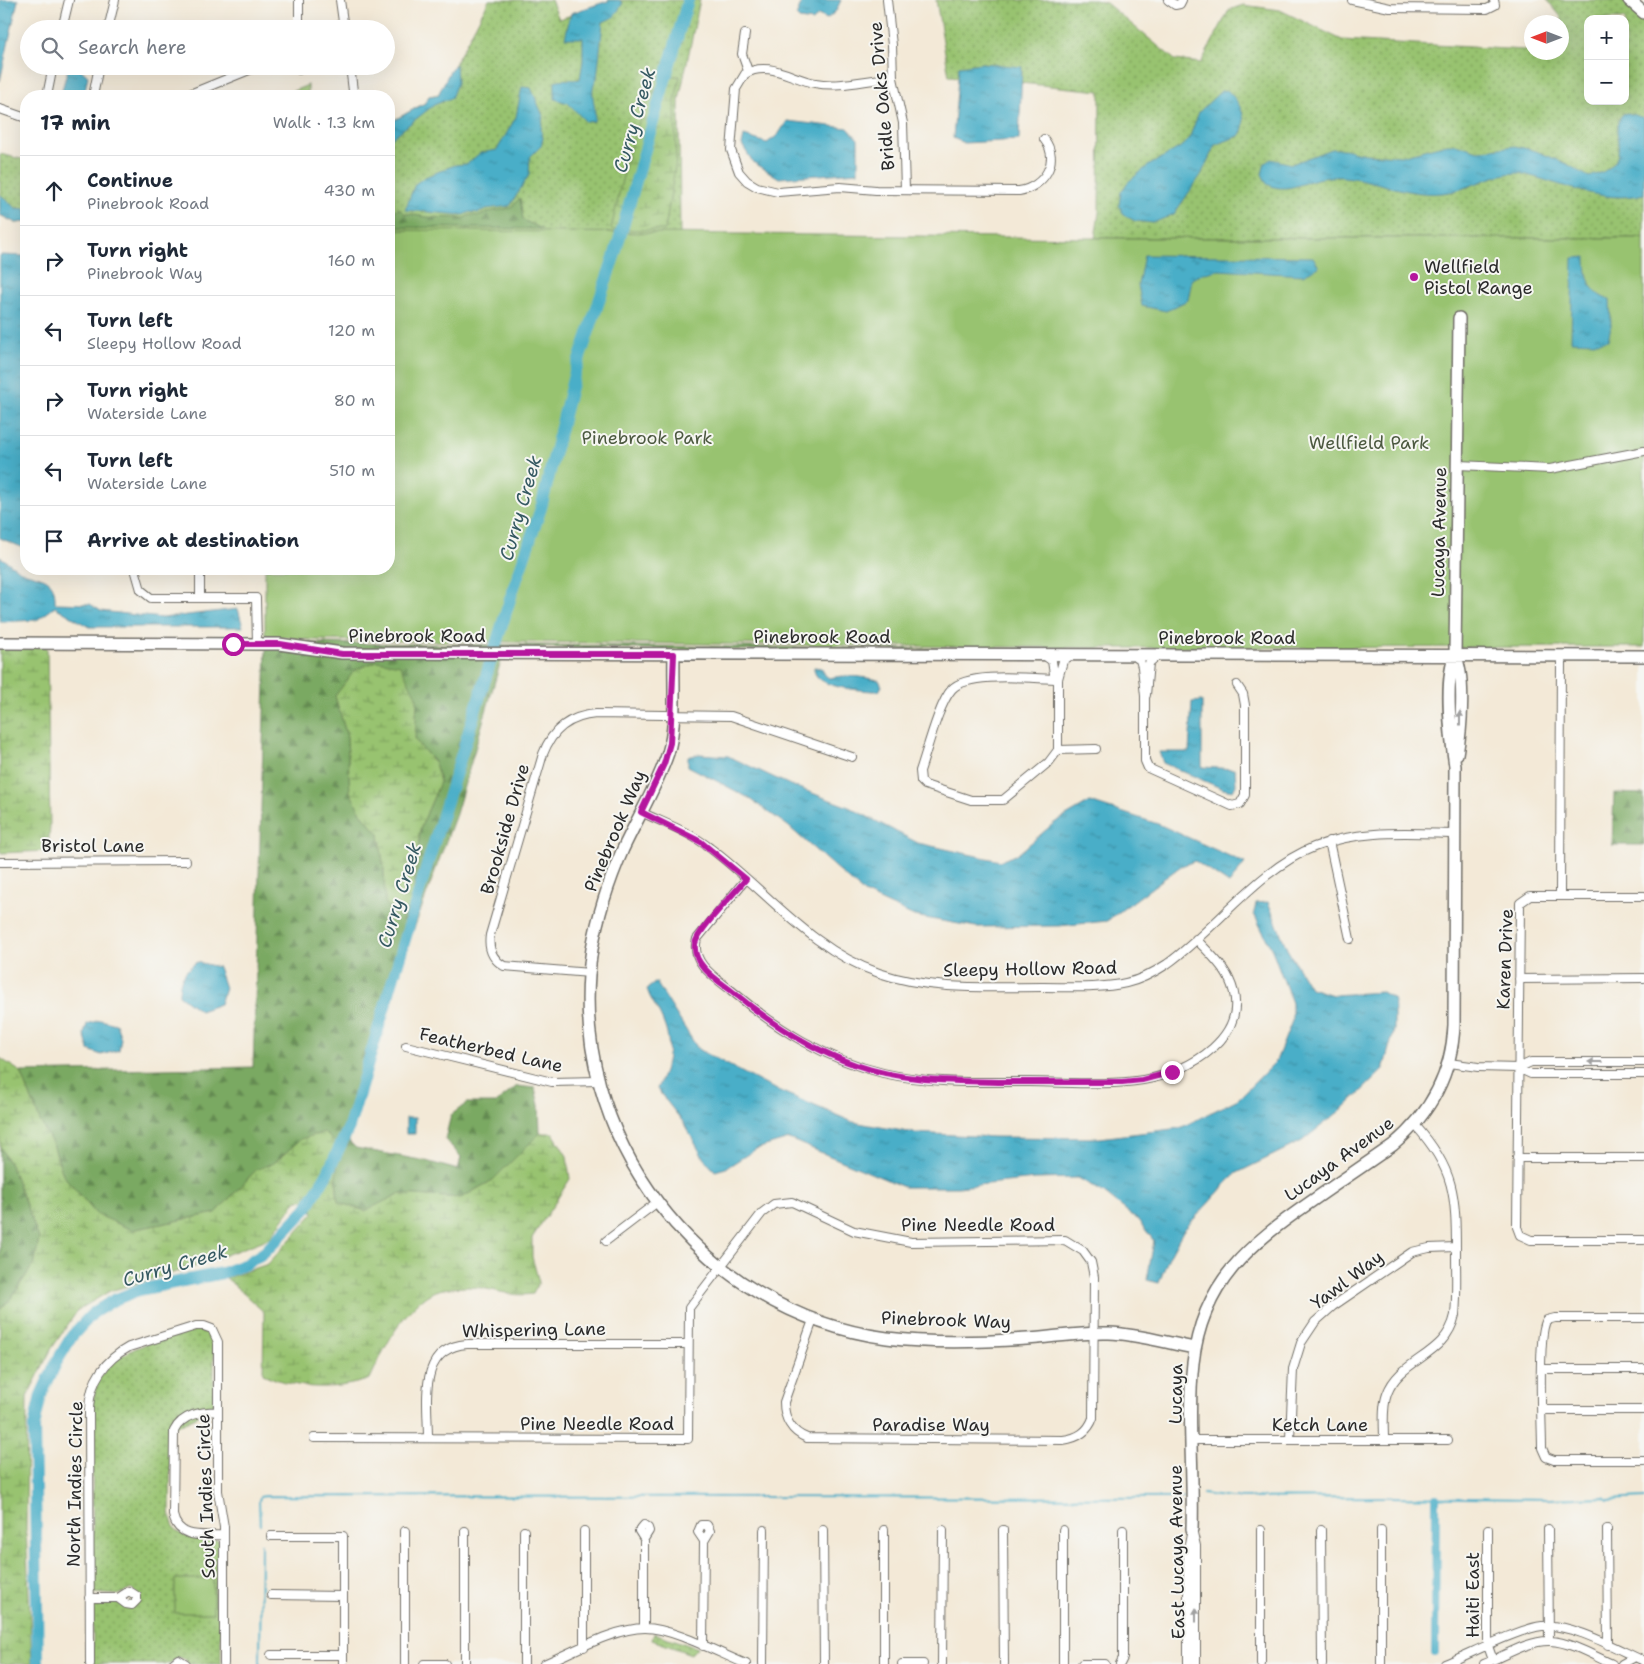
<!DOCTYPE html>
<html lang="en">
<head>
<meta charset="utf-8">
<style>
  body { margin:0; font-family:"Shantell Sans",sans-serif; background:#f2f2f3; color:#1f2937 }
  .controls { position:absolute; right:15px; top:15px; display:grid; overflow:hidden; border-radius:10px; box-shadow:0 5px 20px #0002 }
  .controls button { width:45px; height:45px; display:grid; place-items:center; padding:0; border:0; border-bottom:1px solid #e0e1e3; background:#fff; color:#1f2937; font:25px sans-serif }
  .compass { position:absolute; left:1524px; top:15px; width:45px; height:45px; border-radius:50%; background:#fff; box-shadow:0 5px 20px #0002; rotate:270deg }
  .stop { position:absolute; width:15px; height:15px; margin:-11px; border:4px solid #b5179e; border-radius:50%; background:#fff }
  .stop.end { background:#b5179e; border-color:#fff; box-shadow:0 1px 5px #0008 }
  .list { margin:0; padding:0; list-style:none }
  h2 { display:flex; justify-content:space-between; align-items:center; height:65px; margin:0; padding:0 20px; font-size:21px }
  h2 small { font-size:16px; font-weight:400; color:#747a83 }
  .list li { display:grid; grid-template-columns:32px 1fr auto; gap:15px; align-items:center; box-sizing:border-box; height:70px; padding:0 20px; border-top:1px solid #e0e1e3 }
  .list b { display:block; font-size:19px; white-space:nowrap }
  .list p { margin:0; font-size:16px; white-space:nowrap; color:#747a83 }
  .list em { font-size:16px; font-style:normal; color:#747a83 }
  .icon { flex:none; width:28px; height:28px; fill:none; stroke:currentColor; stroke-width:2; stroke-linecap:round; stroke-linejoin:round }
  .map { position:relative; flex:none; width:1644px; height:1664px; overflow:hidden }
  .search { position:absolute; background:#fff; box-shadow:0 5px 20px #0002; left:20px; top:20px; width:375px; height:55px; display:flex; align-items:center; gap:12px; box-sizing:border-box; padding:0 18px; border-radius:28px; color:#747a83; font-size:19px }
  .panel { position:absolute; background:#fff; box-shadow:0 5px 20px #0002; left:20px; top:90px; width:375px; height:485px; border-radius:20px }
  .map>svg:first-child { display:block }
  .grass { fill:url(#grass-dots); stroke:#62774e; fill-rule:evenodd }
  .forest { fill:url(#forest-firs); stroke:#526a46; fill-rule:evenodd }
  .wetland { fill:url(#wetland-marsh); stroke:#62774e }
  .park { fill:#98c370; stroke:#62774e }
  .water { fill:url(#water-ripples); stroke:#3a6c7a }
  .lines { fill:none; stroke-linecap:round; stroke-linejoin:round }
  .stream { stroke:#48aec8; stroke-width:2 }
  .canal { stroke:#48aec8; stroke-width:8 }
  .river { stroke:#48aec8; stroke-width:12 }
  .street-casing { stroke:#716e67; stroke-width:10 }
  .secondary-casing { stroke:#716e67; stroke-width:14 }
  .street { stroke:#fff; stroke-width:8 }
  .secondary { stroke:#fff; stroke-width:11 }
  .oneway { fill:#a0a0a0 }
  .route { stroke:#b5179e; stroke-width:6 }
  .poi-dot { fill:#b5179e; stroke:#f6f6f2; stroke-width:2 }
  .labels { text-anchor:middle; stroke-width:4; stroke-linejoin:round; paint-order:stroke }
  .street-label { font-size:18px; fill:#2b2b2b; stroke:#f6f6f2 }
  .poi-label { font-size:18px; fill:#2b2b2b; stroke:#f6f6f2; text-anchor:start }
  .park-label { font-size:18px; fill:#4c5940; stroke:#f6f6f2 }
  .water-label { font-size:19px; font-style:italic; fill:#355962; stroke:#f6f6f2 }
</style>
</head>
<body>
<div class="map">
<svg width="1644" height="1664" viewBox="0 0 1644 1664">
  <defs>
    <pattern id="grass-dots" width="8" height="8" patternUnits="userSpaceOnUse" patternTransform="scale(1.25)"><rect width="8" height="8" fill="#98c370"/><path d="M2 2h.1M6 6h.1" fill="none" stroke="#7c9f5c" stroke-width="1.8" stroke-linecap="round"/></pattern>
    <pattern id="forest-firs" width="22" height="20" patternUnits="userSpaceOnUse" patternTransform="scale(1.25)"><rect width="22" height="20" fill="#7aa962"/><path d="M5 1l3.5 6h-7zM16 11l3.5 6h-7z" fill="#648a51"/></pattern>
    <pattern id="wetland-marsh" width="20" height="14" patternUnits="userSpaceOnUse" patternTransform="scale(1.25)"><rect width="20" height="14" fill="#98c370"/><path d="M1 5h8M5 5V1M11 12h8M15 12V8" fill="none" stroke="#7c9f5c"/></pattern>
    <pattern id="water-ripples" width="26" height="14" patternUnits="userSpaceOnUse" patternTransform="scale(1.25)"><rect width="26" height="14" fill="#48aec8"/><path d="M2 4q2-2 4 0t4 0M15 11q2-2 4 0t4 0" fill="none" stroke="#3c8ea3"/></pattern>
  </defs>
  <rect width="100%" height="100%" fill="#f6f6f2"/>
  <filter id="ink" filterUnits="userSpaceOnUse"><feTurbulence type="fractalNoise" baseFrequency=".02" numOctaves="2"/><feDisplacementMap in="SourceGraphic" scale="10" xChannelSelector="R" yChannelSelector="G"/><feConvolveMatrix kernelMatrix="1 2 1 2 8 2 1 2 1" color-interpolation-filters="sRGB"/></filter>
  <filter id="wash" filterUnits="userSpaceOnUse"><feTurbulence type="fractalNoise" baseFrequency=".0096" numOctaves="4" result="noise"/><feDisplacementMap in="SourceGraphic" scale="20" xChannelSelector="R" yChannelSelector="G"/><feGaussianBlur stdDeviation="1.12" result="paint"/><feColorMatrix in="noise" values="0 0 0 0 0 0 0 0 0 0 0 0 0 0 0 0 0 1.4 0 .05"/><feComposite in="paint" operator="in"/></filter>
  <g filter="url(#wash)">
    <rect width="100%" height="100%" fill="#f3e9d7"/>
    <path class="grass" d="M489 0H551L559 19 609 3 608 0H700L679 100 680 234 389 230V123L425 103 429 96 439 94Z
      M936 0H1095L1106 3 1175 60 1201 63 1229 10 1243 5 1280 10 1342 40 1562 52V18L1547 0H1623L1644 18V238H1095L1099 212 1100 91 949 76ZM1588 19H1625V101H1588Z
      M308 85V96H280L283 95Z
      M0 154 26 160V222L16 223 0 215Z
      M197 1329 210 1333 214 1340V1405L212 1409 171 1429 170 1510C173 1544 193 1536 218 1540L221 1544V1587H215V1605L221 1606V1664H188L185 1659 178 1657 170 1664H93V1604C102 1599 116 1601 125 1606L139 1596 132 1589 118 1595 93 1593 92 1406C94 1398 95 1387 99 1379 119 1345 163 1340 197 1329Z
      M654 1633 697 1648 691 1654 652 1640Z"/>
    <path class="forest" d="M520 198 523 220 542 229 389 227V211L400 209 404 213 426 217 464 218 470 215 480 216 487 212 511 208Z
      M266 638 311 643 1062 650H706L505 647 504 650H335L266 640Z
      M266 647 502 657 456 814 404 956 349 1141 356 1148 426 1161 458 1170 461 1157 445 1139 451 1115 467 1103H496L517 1086 535 1088 539 1105 540 1133 493 1180 461 1198 399 1194 366 1211 338 1202 336 1181 338 1146 301 1139 274 1163 256 1170 216 1213 132 1230 96 1214 63 1175 54 1147 40 1121 21 1072 253 1067ZM377 661 416 698 415 740 435 763 440 782 420 829 412 908 385 902 384 869 379 834 361 813 350 792 347 736 335 696 355 670Z
      M1614 793 1644 794V845H1612Z
      M0 1146 13 1171 39 1238 35 1262 12 1297 0 1310Z"/>
    <path class="wetland" d="M666 76H680L675 100 676 161 665 230H613L611 229C623 181 632 112 666 76Z
      M0 647H47L50 826 48 851 0 853Z
      M377 661 400 665 417 698 415 740 435 763 440 782 420 829 412 908 396 916 385 902 384 869 379 834 361 813 350 792 347 736 335 696 355 670Z
      M0 1058 21 1072 40 1121 54 1147 63 1175 96 1214 132 1230 216 1213 256 1170 274 1163 301 1139 324 1132 338 1146 336 1181 338 1202 365 1211 399 1194 461 1198 493 1180 540 1133H553L567 1156 570 1179 532 1238V1257L539 1282 533 1294C510 1298 491 1287 469 1287 459 1287 439 1288 431 1293 401 1311 384 1349 370 1379 335 1391 297 1390 263 1374L264 1312 226 1278 268 1264 313 1214 311 1200H297L270 1238 194 1267 110 1291 78 1310 52 1348 27 1397 26 1528 32 1664H0V1310L12 1297 35 1262 39 1238 13 1171 0 1146Z"/>
    <path class="park" d="M389 230 1095 238H1644V647L1094 648 311 640 265 635V569H389Z
      M175 1579H213V1613H175Z"/>
    <path class="water" d="M0 0H18L0 81Z
      M611 0H619L623 3 614 17 603 22 597 78C587 92 598 107 594 121L586 122 568 103 555 99V81C563 78 571 81 580 79L583 61V38H565L571 13Z
      M803 0H841L836 11 827 19 818 15 813 21 799 19 796 16Z
      M982 63 1022 67 1019 140 964 143 953 138 959 66Z
      M456 64 457 83 451 98 434 105 389 140V123L425 103 429 96 438 95 450 71Z
      M69 66 78 67 88 76 84 96H60Z
      M522 87 531 88 543 116 541 129 543 138 541 146 530 157 529 175 510 206 486 209 479 213 470 212 463 215 405 210 415 184 425 177 455 165 467 164 480 153 497 150 516 117Z
      M1227 90C1240 102 1250 121 1239 136L1215 145 1201 175 1174 214 1153 223 1135 221 1124 215 1119 205 1121 192 1128 182 1148 166 1184 145 1189 139 1199 112 1221 91Z
      M1628 113 1644 118V194C1602 205 1560 182 1519 173 1492 172 1469 191 1442 193 1402 197 1367 174 1329 177 1306 178 1290 196 1267 184L1262 174 1265 163 1271 159 1292 164 1331 149H1344L1365 154 1401 156 1447 144H1456L1478 151 1515 146 1536 151 1567 164 1589 177C1640 163 1605 132 1623 114Z
      M787 121 848 128 858 139V172L779 178 753 162 742 145 744 136 767 143 778 135Z
      M0 194 15 208 26 209V222L16 223 0 215Z
      M0 255 26 256V549L0 538Z
      M1144 255 1313 257 1319 267 1303 275 1218 270 1201 274 1192 279 1188 300 1166 311 1142 306 1138 285Z
      M1586 257C1586 276 1589 294 1610 300L1611 326 1608 340 1597 342 1571 341 1573 258Z
      M0 557C8 561 15 569 24 572 44 579 56 577 55 603L90 604 101 611 162 618 238 609 243 627H89L55 607 37 620 0 622Z
      M814 667 822 668 825 675 829 678C846 674 862 677 879 680L882 686 879 691H873C858 690 812 688 814 667Z
      M1202 701V767L1235 769 1236 785 1233 791 1223 789 1163 763 1159 752H1189L1192 702Z
      M699 754 728 756 788 784 849 807 918 843 1000 861 1018 854 1054 823 1090 802 1158 824 1245 863 1229 884 1195 861 1181 866 1107 921 1059 926 976 927 914 916 864 893 788 826 749 798 688 766V757Z
      M1268 902 1287 949 1310 988 1333 995 1382 992 1394 999V1030L1383 1070 1345 1107 1302 1141 1235 1174 1183 1231 1168 1259 1159 1283 1147 1280 1154 1241 1138 1220 1103 1192 1078 1178 1035 1179 958 1187H904L789 1139 756 1149 726 1168 715 1171 704 1159 683 1122 657 1089C669 1061 674 1046 661 1017 657 1007 650 1000 647 989L656 982 698 1049 768 1086 853 1122 914 1133 994 1137 1100 1138 1180 1128 1238 1099 1276 1061 1292 1021V1003L1273 952 1254 914 1256 903Z
      M197 962 218 967 225 988 220 1004 200 1011 179 995C179 979 184 971 197 962Z
      M100 1020 116 1024 121 1038 119 1050 101 1055 89 1050 84 1034 87 1024Z
      M406 1118H415V1134H406Z"/>
    <g class="lines">
      <path class="stream" d="M1203 1494 1231 1498 1388 1497 1550 1499 1604 1497 1608 1500 1644 1498
        M260 1525 259 1501 260 1497 265 1496 1184 1498
        M260 1664 261 1544"/>
      <path class="canal" d="M1435 1652 1436 1498"/>
      <path class="river" d="M38 1664 34 1427 41 1395 56 1363 72 1336 93 1313 114 1300 139 1290 222 1273 246 1264 265 1252 306 1209 328 1172 349 1127 428 862 512 593 541 508 574 375 615 254 688 0"/>
    </g>
  </g>
  <g filter="url(#ink)">
    <g class="lines">
      <defs>
        <path id="street" d="M299 0V29
          M340 0 344 29
          M887 0 892 45 893 78 903 123 905 190
          M1168 0 1175 5 1180 4 1182 0
          M1352 0 1390 8 1487 9 1495 5 1494 0
          M62 29 69 0
          M108 29 115 0
          M745 34 742 54 748 71
          M299 66V70
          M350 66 353 91 356 96
          M893 78C867 79 841 88 815 83 792 79 768 60 745 74L736 89 731 150 739 172 747 181 757 187 778 192 840 187 876 190 1019 191C1044 187 1061 161 1044 139
          M47 96 53 66
          M93 96 99 66
          M185 96 259 66
          M0 109 26 118
          M1458 465 1550 469 1644 451
          M135 569 141 590 151 598H256L257 644
          M200 598V569
          M1045 656 1052 661 1054 674 1058 679
          M1134 656 1140 660 1142 667 1145 696V761L1148 768 1232 806 1240 804 1245 795V705L1243 694 1237 685
          M1058 679C1034 679 969 671 952 689 939 703 927 751 920 771L921 781 925 785 971 800H1003L1049 762 1058 750 1096 749
          M1146 695 1149 663 1157 656
          M1058 750V679L1063 661 1071 655
          M641 812C664 823 690 832 710 848 766 890 811 950 879 973 932 991 988 987 1043 987 1070 987 1099 989 1126 983 1140 980 1155 972 1167 964 1216 929 1258 869 1314 847 1359 829 1407 833 1455 834
          M1329 841 1350 939
          M0 862 186 861
          M746 879 697 939C690 963 716 978 732 991 777 1029 825 1059 883 1073 931 1084 981 1082 1029 1082 1066 1082 1106 1086 1143 1080 1188 1073 1256 1035 1229 979 1222 964 1207 951 1196 939
          M1560 896 1561 656
          M1644 896H1530L1520 903 1517 1227 1520 1235 1531 1240H1644
          M590 973 504 966C492 959 488 948 490 935L543 754C552 730 570 716 596 714L731 716 852 757
          M1519 979 1644 978
          M406 1046 552 1082 599 1081
          M1449 1063 1478 1067 1518 1068 1531 1074H1644
          M1518 1068 1531 1062H1644
          M1517 1158H1644
          M606 1241 656 1203
          M1644 1318H1555L1547 1320C1537 1332 1542 1427 1542 1448L1546 1457 1554 1460H1644
          M1542 1369H1644
          M1542 1410H1644
          M218 1411C201 1412 182 1414 174 1431L173 1515C178 1540 204 1535 224 1535
          M314 1438 688 1439 689 1308 762 1213 774 1204 792 1202 854 1231 911 1242 1065 1240 1083 1251 1091 1262 1094 1277 1093 1418C1088 1432 1078 1438 1063 1440L807 1438C791 1432 784 1418 784 1402L813 1320
          M428 1438C428 1402 417 1348 467 1344H687
          M1290 1439 1293 1369 1301 1343 1315 1322 1333 1306 1412 1252 1429 1248 1456 1247
          M1192 1440H1448
          M1384 1440C1384 1425 1382 1408 1387 1394 1400 1358 1446 1357 1455 1315 1457 1294 1456 1274 1456 1253 1456 1196 1455 1169 1415 1125
          M644 1525 648 1528 649 1531 644 1539 639 1531Z
          M701 1525H707L710 1531 704 1541 698 1532Z
          M1192 1529 1196 1546V1664
          M1488 1529V1646L1493 1660
          M1548 1529 1549 1641
          M1607 1529 1608 1645
          M823 1530 824 1664
          M884 1530V1664
          M1003 1530 1004 1664
          M1063 1530V1664
          M1321 1530 1322 1664
          M1381 1530V1664
          M405 1531V1664
          M465 1531V1664
          M584 1531V1647
          M271 1536H343V1664
          M644 1539V1628
          M129 1591 137 1596V1600L132 1605 126 1604 118 1598Z
          M271 1595 343 1596
          M89 1598H118
          M703 1646 704 1541
          M271 1655H343
          M90 1664 89 1408C90 1381 105 1360 129 1347L196 1326H204L212 1329 218 1342V1491L224 1527V1664
          M172 1664 178 1659 186 1664
          M424 1664H445
          M524 1664V1531
          M544 1664C573 1652 614 1628 645 1628 672 1628 719 1653 746 1664
          M763 1664 764 1530
          M902 1664H923
          M942 1664 943 1530
          M1082 1664H1105
          M1120 1664 1123 1658V1530
          M1188 1664V1550L1192 1529
          M1261 1664V1530
          M1445 1664C1470 1654 1518 1629 1542 1626 1572 1623 1617 1649 1644 1661
          M1484 1664C1504 1656 1529 1640 1550 1641 1571 1642 1594 1656 1612 1664
          M1622 1664 1635 1657"/>
        <path id="secondary" d="M1629 0 1644 13
          M0 643 279 644 342 653 1644 656
          M674 654C673 684 677 725 668 753 657 786 638 817 623 849 609 881 598 914 592 949 563 1136 702 1313 887 1338 933 1344 982 1342 1027 1339 1054 1337 1082 1332 1109 1333 1138 1334 1167 1343 1195 1348
          M1455 656C1466 675 1461 732 1457 754
          M1192 1529C1194 1474 1187 1417 1193 1363 1202 1282 1250 1244 1312 1201 1339 1182 1366 1164 1393 1145 1431 1113 1452 1074 1454 1025L1455 766C1451 739 1444 680 1455 656L1459 318"/>
      </defs>
      <use href="#street" class="street-casing"/>
      <use href="#secondary" class="secondary-casing"/>
      <use href="#street" class="street"/>
      <use href="#secondary" class="secondary"/>
    </g>
    <defs><path id="oneway-solid" d="M-6-.8H1V-3.2L6.5 0L1 3.2V.8H-6Z" transform="scale(1.25)"/></defs>
    <g class="oneway">
      <use href="#oneway-solid" transform="translate(1460 718) rotate(-90)"/>
      <use href="#oneway-solid" transform="translate(1595 1062) rotate(-180)"/>
      <use href="#oneway-solid" transform="translate(1196 1615) rotate(-90)"/>
    </g>
  </g>
  <g class="lines" filter="url(#ink)">
    <path class="route" d="M233 644H280L342 654H674L670 743 664 764 641 812 701 842 746 879C735 893 698 929 695 944 692 965 719 981 733 992 770 1023 810 1049 856 1065 904 1082 955 1081 1005 1082 1044 1082 1083 1082 1122 1082L1142 1080 1172 1072"/>
  </g>
  <circle class="poi-dot" cx="1414" cy="277" r="5"/>
  <g class="labels">
    <g class="street-label">
      <text transform="translate(882 96) rotate(-95)" y="6">Bridle Oaks Drive</text>
      <text transform="translate(1439 532) rotate(-89)" y="6">Lucaya Avenue</text>
      <text x="417" y="642">Pinebrook Road</text>
      <text x="822" y="643">Pinebrook Road</text>
      <text x="1227" y="644">Pinebrook Road</text>
      <text transform="translate(505 829) rotate(-74)" y="6">Brookside Drive</text>
      <text transform="translate(615 831) rotate(-67)" y="6">Pinebrook Way</text>
      <text x="93" y="852">Bristol Lane</text>
      <text transform="translate(1505 959) rotate(-88)" y="6">Karen Drive</text>
      <text transform="translate(1030 969) rotate(-1)" y="6">Sleepy Hollow Road</text>
      <text transform="translate(491 1050) rotate(13)" y="6">Featherbed Lane</text>
      <text transform="translate(1339 1159) rotate(-36)" y="6">Lucaya Avenue</text>
      <text x="978" y="1231">Pine Needle Road</text>
      <text transform="translate(1347 1280) rotate(-37)" y="6">Yawl Way</text>
      <text transform="translate(946 1320) rotate(2)" y="6">Pinebrook Way</text>
      <text transform="translate(534 1330) rotate(-1)" y="6">Whispering Lane</text>
      <text transform="translate(1176 1394) rotate(-89)" y="6">Lucaya</text>
      <text x="597" y="1430">Pine Needle Road</text>
      <text x="931" y="1431">Paradise Way</text>
      <text x="1320" y="1431">Ketch Lane</text>
      <text transform="translate(75 1484) rotate(-89)" y="6">North Indies Circle</text>
      <text transform="translate(206 1496) rotate(-92)" y="6">South Indies Circle</text>
      <text transform="translate(1177 1552) rotate(-91)" y="6">East Lucaya Avenue</text>
      <text transform="translate(1473 1595) rotate(-90)" y="6">Haiti East</text>
    </g>
    <g class="poi-label">
      <text x="1424" y="273">Wellfield<tspan x="1424" dy="21">Pistol Range</tspan></text>
    </g>
    <g class="park-label">
      <text x="647" y="444">Pinebrook Park</text>
      <text x="1369" y="449">Wellfield Park</text>
    </g>
    <g class="water-label">
      <text transform="translate(634 120) rotate(-74)" y="7">Curry Creek</text>
      <text transform="translate(520 508) rotate(-74)" y="7">Curry Creek</text>
      <text transform="translate(399 895) rotate(-73)" y="7">Curry Creek</text>
      <text transform="translate(175 1265) rotate(-16)" y="7">Curry Creek</text>
    </g>
  </g>
</svg>
<div class="controls">
<button>+</button>
<button>−</button>
</div>
<svg class="compass" viewBox="-18 -18 36 36"><path d="M0-13l5 13h-10z" fill="#e53935"/><path d="M0 13l5-13h-10z" fill="#747a83"/></svg>
<div class="stop" style="left:233px;top:644px"></div>
<div class="stop end" style="left:1172px;top:1072px"></div>
<div class="search"><svg class="icon" aria-label="search" viewBox="0 0 24 24"><circle cx="10" cy="10" r="6"/><path d="M15 15l6 6"/></svg>Search here</div>
<section class="panel">
<h2>17 min<small>Walk · 1.3 km</small></h2>
<ul class="list">
<li><svg class="icon" aria-label="ahead" viewBox="0 0 24 24"><path d="M12 20V5M6 11l6-6 6 6"/></svg><div><b>Continue</b><p>Pinebrook Road</p></div><em>430 m</em></li>
<li><svg class="icon" aria-label="right" viewBox="0 0 24 24"><path d="M7 20v-9h11M14 6l5 5-5 5"/></svg><div><b>Turn right</b><p>Pinebrook Way</p></div><em>160 m</em></li>
<li><svg class="icon" aria-label="left" viewBox="0 0 24 24"><path d="M17 20v-9H6M10 6l-5 5 5 5"/></svg><div><b>Turn left</b><p>Sleepy Hollow Road</p></div><em>120 m</em></li>
<li><svg class="icon" aria-label="right" viewBox="0 0 24 24"><path d="M7 20v-9h11M14 6l5 5-5 5"/></svg><div><b>Turn right</b><p>Waterside Lane</p></div><em>80 m</em></li>
<li><svg class="icon" aria-label="left" viewBox="0 0 24 24"><path d="M17 20v-9H6M10 6l-5 5 5 5"/></svg><div><b>Turn left</b><p>Waterside Lane</p></div><em>510 m</em></li>
<li><svg class="icon" aria-label="arrive" viewBox="0 0 24 24"><path d="M6 21V4h12l-3 4 3 4H6"/></svg><div><b>Arrive at destination</b></div></li>
</ul>
</section>
</div>
</body>
</html>
